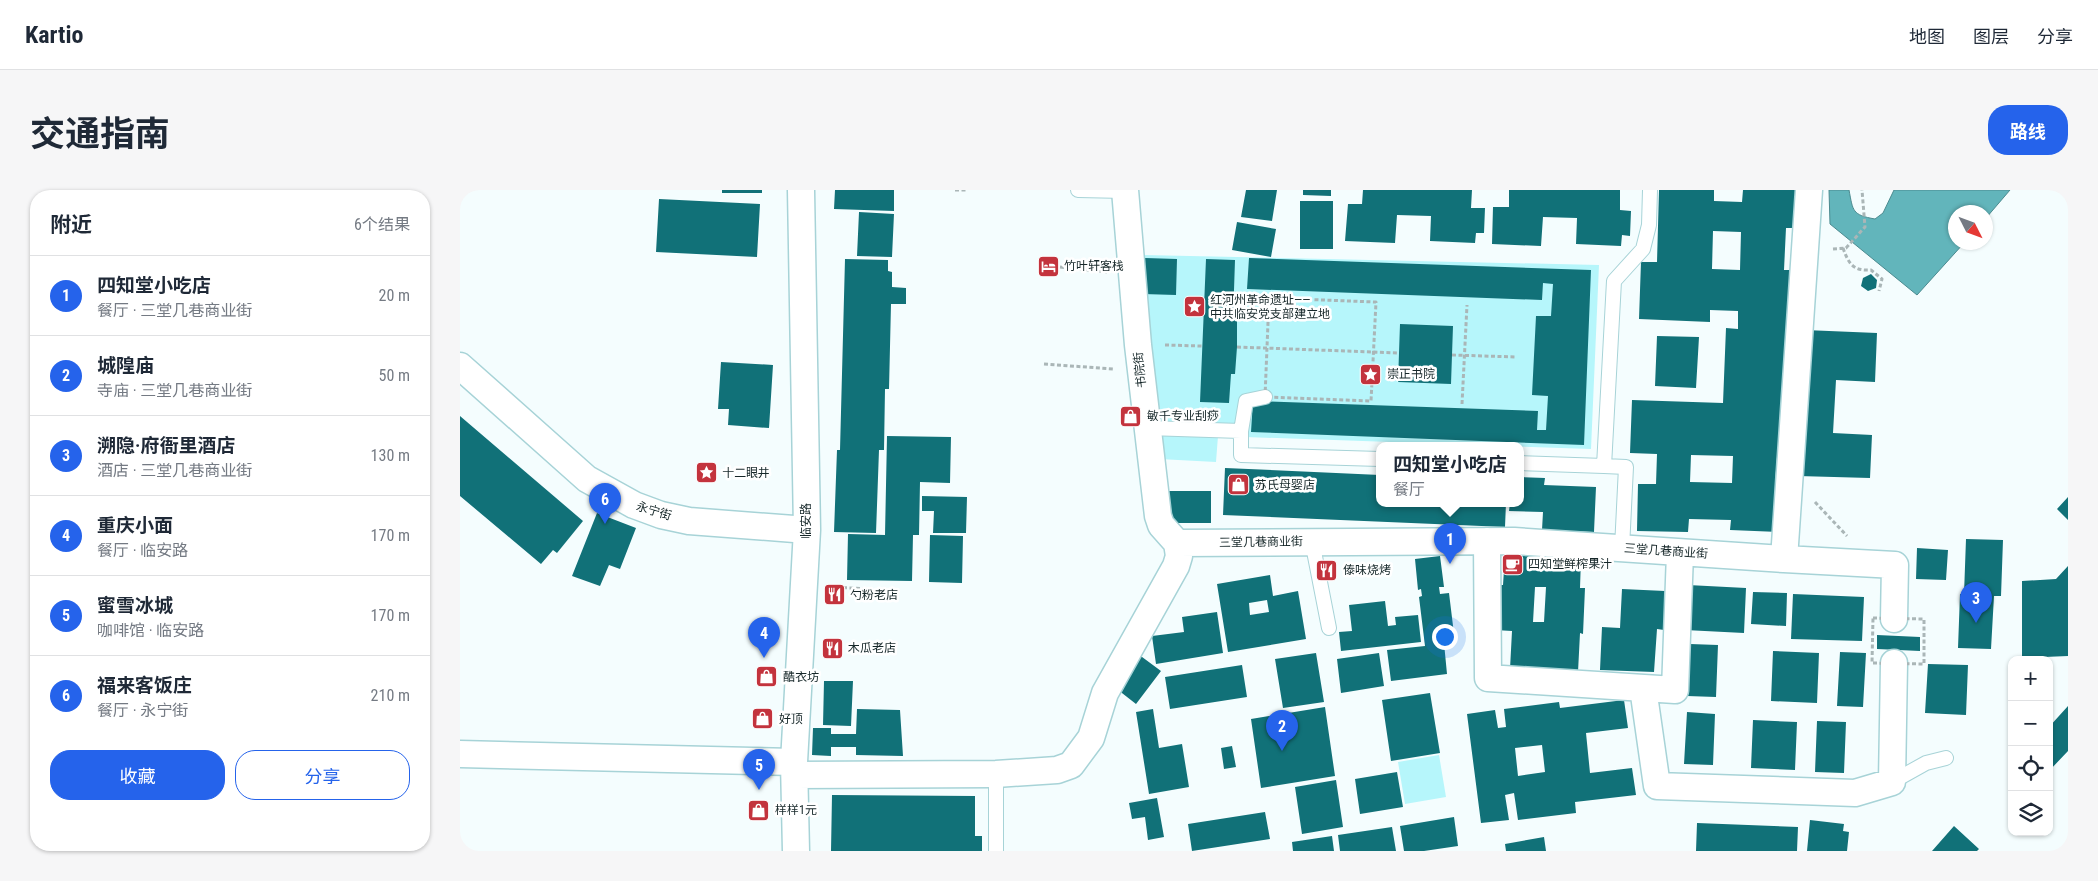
<!DOCTYPE html>
<html lang="zh">
<head>
<meta charset="utf-8">
<style>
  body { margin:0; font-family:"Roboto Condensed","Noto Sans SC",sans-serif; background:#f6f6f7; color:#1f2937 }
  .controls { position:absolute; right:15px; bottom:15px; display:grid; overflow:hidden; border-radius:10px; box-shadow:0 1px 4px #0004 }
  .controls button { width:45px; height:45px; display:grid; place-items:center; padding:0; border:0; border-bottom:1px solid #e0e1e3; background:#fff; color:#1f2937; font:25px sans-serif }
  .compass { position:absolute; left:1488px; top:15px; width:45px; height:45px; border-radius:50%; background:#fff; box-shadow:0 1px 4px #0004; rotate:132deg }
  .you { position:absolute; left:984px; top:446px; width:18px; height:18px; margin:-12px; border:4px solid #fff; border-radius:50%; background:#1a73e8; box-shadow:0 0 0 8px #1a73e833 }
  .badge { display:grid; place-items:center; width:32px; height:32px; border-radius:50%; background:#2563eb; color:#fff; font-size:16px; font-weight:700 }
  .pin { position:absolute; translate:-50% -41px; filter:drop-shadow(0 1px 2px #0008) }
  .pin::after { content:''; position:absolute; top:26px; width:18px; height:15px; background:inherit; clip-path:polygon(0 0,100% 0,50% 100%) }
  .popup { position:absolute; left:916px; top:252px; width:148px; height:65px; box-sizing:border-box; display:grid; place-content:center; border-radius:10px; background:#fff; filter:drop-shadow(0 1px 4px #0005); font-size:16px; white-space:nowrap; color:#747a83 }
  .popup b { font-size:19px; color:#1f2937 }
  .popup::after { content:''; position:absolute; left:50%; top:100%; margin-left:-10px; border:10px solid transparent; border-top-color:#fff }
  .list { margin:0; padding:0; list-style:none }
  h2 { display:flex; justify-content:space-between; align-items:center; height:65px; margin:0; padding:0 20px; font-size:21px }
  h2 small { font-size:16px; font-weight:400; color:#747a83 }
  .list li { display:grid; grid-template-columns:32px 1fr auto; gap:15px; align-items:center; box-sizing:border-box; height:80px; padding:0 20px; border-top:1px solid #e0e1e3 }
  .list b { display:block; font-size:19px; white-space:nowrap }
  .list p { margin:0; font-size:16px; white-space:nowrap; color:#747a83 }
  .list em { font-size:16px; font-style:normal; color:#747a83 }
  .actions { display:flex; gap:10px; padding:15px 20px }
  .actions a { flex:1; padding:11px 0; border:1px solid #2563eb; border-radius:20px; text-align:center; font-size:18px; color:#2563eb }
  .actions .main { background:#2563eb; color:#fff }
  .icon { flex:none; width:28px; height:28px; fill:none; stroke:currentColor; stroke-width:2; stroke-linecap:round; stroke-linejoin:round }
  .map { position:relative; flex:none; width:1608px; height:661px; overflow:hidden; border-radius:20px }
  header { display:flex; align-items:center; gap:30px; box-sizing:border-box; height:70px; padding:0 25px; background:#fff; border-bottom:1px solid #e0e1e3 }
  header strong { font-size:24px }
  nav { display:flex; gap:28px; margin-inline-start:auto; font-size:18px }
  .intro { display:flex; align-items:center; justify-content:space-between; box-sizing:border-box; height:120px; padding:0 30px }
  h1 { margin:0; font-size:35px }
  .button { padding:12px 22px; border-radius:20px; background:#2563eb; color:#fff; font-size:18px; font-weight:700 }
  main { display:flex; gap:30px; padding:0 30px }
  aside { flex:1; background:#fff; border-radius:20px; box-shadow:0 1px 4px #0004 }
  .map>svg:first-child { display:block }
  .green { fill:#b6f6fb }
  .water { fill:#62b5bb; stroke:#4b8a8f }
  .building { fill:#117178; fill-rule:evenodd }
  .lines { fill:none; stroke-linecap:round; stroke-linejoin:round }
  .lane-casing { stroke:#a7d3d7; stroke-width:16 }
  .street-casing { stroke:#a7d3d7; stroke-width:29 }
  .path { stroke:#aab6b7; stroke-width:3; stroke-dasharray:4 2.5; stroke-linecap:butt }
  .lane { stroke:#fff; stroke-width:14 }
  .street { stroke:#fff; stroke-width:26 }
  .labels { text-anchor:middle; stroke-width:5; stroke-linejoin:round; paint-order:stroke }
  .poi-label { font-size:12px; fill:#162729; stroke:#fff; text-anchor:start }
  .street-label { font-size:12px; fill:#162729; stroke:#fff }
</style>
</head>
<body>
<header>
<strong>Kartio</strong>
<nav><a>地图</a><a>图层</a><a>分享</a></nav>
</header>
<div class="intro"><h1>交通指南</h1><a class="button">路线</a></div>
<main>
<aside>
<h2>附近<small>6个结果</small></h2>
<ul class="list">
<li><span class="badge">1</span><div><b>四知堂小吃店</b><p>餐厅 · 三堂几巷商业街</p></div><em>20 m</em></li>
<li><span class="badge">2</span><div><b>城隍庙</b><p>寺庙 · 三堂几巷商业街</p></div><em>50 m</em></li>
<li><span class="badge">3</span><div><b>溯隐·府衙里酒店</b><p>酒店 · 三堂几巷商业街</p></div><em>130 m</em></li>
<li><span class="badge">4</span><div><b>重庆小面</b><p>餐厅 · 临安路</p></div><em>170 m</em></li>
<li><span class="badge">5</span><div><b>蜜雪冰城</b><p>咖啡馆 · 临安路</p></div><em>170 m</em></li>
<li><span class="badge">6</span><div><b>福来客饭庄</b><p>餐厅 · 永宁街</p></div><em>210 m</em></li>
</ul>
<div class="actions"><a class="main">收藏</a><a>分享</a></div>
</aside>
<div class="map">
<svg width="1608" height="661" viewBox="0 0 1608 661">
  <rect width="100%" height="100%" fill="#f4fdfe"/>
  <path class="green" d="M683 65 1139 75 1131 259 758 246 756 272 699 269Z
    M979 565 986 607 945 614 938 572Z"/>
  <path class="water" d="M1369 0H1389C1393 21 1392 25 1415 29L1423 23 1434 0H1550L1526 28V22H1496V52L1504 53 1457 105 1370 34Z"/>
  <path class="building" d="M262 0H302V3H262Z
    M375 0H434V21L374 19Z
    M786 0H817L812 31 781 27Z
    M843 0H871V6L843 5Z
    M903 0H1012L1011 18H1025L1024 43H1016L1015 53 970 51 971 26 937 25 935 53 885 51 888 14H902Z
    M1049 0H1160V20L1171 21 1170 46 1162 45 1161 56 1116 54 1117 28 1083 27 1081 56 1032 54 1033 17H1049Z
    M1199 0H1254V11L1282 12 1283 0H1338L1337 38H1326L1324 80H1334L1327 268 1317 267 1315 294 1321 295 1319 342 1270 340 1271 330 1229 329 1228 342 1177 341 1178 294H1196L1197 264 1170 263 1172 210 1263 213 1266 138 1278 139V121L1250 120V132L1179 129 1181 72H1197ZM1253 41 1281 42 1280 80 1252 79ZM1231 265 1273 266 1272 293 1230 292Z
    M199 9 300 14 297 67 196 62Z
    M840 11H873V59H840Z
    M399 22 434 24 432 67 397 66Z
    M777 32 816 39 811 67 772 60Z
    M685 68 717 69 716 105 683 104Z
    M789 68 1131 80 1124 255 791 242 793 211 1078 221 1077 240H1086L1088 206 1072 205 1076 126H1091L1093 94 1083 93 1082 110 787 99Z
    M385 69 428 70V81L432 82V97L446 98V114H431L429 199H425L424 260H419L416 343 374 342 377 260H380Z
    M746 69 775 70 773 130H777V157L775 184H771L769 213 740 212Z
    M1411 84 1417 90 1416 98 1408 101 1401 96 1403 88Z
    M940 134 993 136 991 194 938 192Z
    M1345 140 1417 143 1415 192 1376 190 1373 243 1412 245 1410 288 1338 286Z
    M1197 146 1239 147 1236 198 1195 196Z
    M261 172 313 175 309 238 268 235 269 219H258Z
    M0 226 123 331 97 363 93 360 81 374 0 306Z
    M427 246 491 247 490 293 460 292 459 345H453L452 391 387 390 388 344 425 345Z
    M765 278 920 285V313H1046L1045 337 763 325Z
    M1060 287 1085 288 1084 295 1136 297 1134 342 1082 340 1083 322 1049 321 1050 313H1060Z
    M704 301H751V333H704Z
    M462 306 507 307 506 343H473L474 321H462Z
    M1608 307V330L1597 319Z
    M137 323 176 338 160 379 149 375 140 396 112 386Z
    M470 345 503 346 502 393 469 392Z
    M1506 349 1543 350 1541 406H1534L1531 459 1498 458 1500 404H1504Z
    M1457 358 1488 360 1486 390 1456 389Z
    M1045 365 1121 368 1120 398H1125L1123 444 1120 443 1118 482 1050 479 1052 441 1035 440 1037 395H1043ZM1075 397H1086L1084 432H1073Z
    M980 366 984 397H979L980 404 989 403 994 444 979 446 980 454 984 453 987 484 931 491 927 460 965 456 959 407 962 406 961 399 958 400 955 369Z
    M1608 376V466L1562 468V391L1596 389Z
    M810 385 813 406 838 401 846 449 768 462 757 394ZM807 410 809 422 790 425 789 413Z
    M1228 395 1286 398 1284 443 1225 440Z
    M1162 399 1205 401 1204 440 1197 439 1194 482 1140 480 1142 437 1160 438Z
    M1293 402 1327 403 1326 436 1291 434Z
    M1333 404 1404 407 1402 451 1331 449Z
    M925 411 928 436 936 435 935 427 958 425 961 452 881 461 879 442 892 441 889 415Z
    M757 422 763 463 696 474 692 446 724 442 722 427Z
    M1417 445 1460 447V461L1417 459Z
    M1230 454 1258 455 1256 507 1227 506Z
    M1313 461 1359 463 1357 513 1311 511Z
    M1380 462 1406 463 1403 517 1377 516Z
    M856 463 864 512 823 518 815 469Z
    M919 463 924 496 881 503 877 469Z
    M678 464 701 481 676 514 653 496Z
    M1468 474 1508 475 1506 525 1465 523Z
    M782 475 787 507 710 519 705 487Z
    M364 491H393L391 536 363 535Z
    M970 503 980 563 931 571 922 510Z
    M1164 510 1168 538 1126 543 1130 583 1172 578 1176 605 1115 612 1116 623 1058 630 1054 603 1045 605 1049 630 1021 633 1007 524 1035 520 1038 538 1046 537 1044 519 1099 512 1100 518ZM1082 555 1085 582 1058 586 1055 558Z
    M1608 516V561L1589 581V537Z
    M865 517 875 586 801 598 791 529Z
    M397 519 440 520 443 566 396 565V557H371V566L352 565 353 538H371V544H396Z
    M693 519 699 558 722 554 729 597 689 604 676 522Z
    M1227 522 1255 524 1253 575 1224 574Z
    M1293 530 1337 532 1335 580 1291 578Z
    M1357 531 1386 532 1384 583 1355 582Z
    M772 556 776 577 764 579 761 558Z
    M937 582 943 617 900 624 895 589Z
    M876 590 883 637 842 644 835 597Z
    M372 605 515 606V646H522V661H371Z
    M697 608 704 647 688 650 685 627 672 629 669 613Z
    M805 622 810 649 732 661 728 634Z
    M994 627 998 656 964 661H944L940 636Z
    M1350 630 1384 634 1383 641 1389 642 1387 661H1347Z
    M1237 633 1338 637 1337 661H1236Z
    M1494 636 1519 659 1517 661H1472Z
    M932 637 936 661H880L878 645Z
    M872 646 874 661H833L832 652Z
    M1084 647 1086 661H1046L1045 654Z"/>
  <g class="lines">
    <defs>
      <path id="lane" d="M618 0 665 1
        M687 238 781 241V265L920 269
        M781 241 786 211 805 207
        M1060 273 1144 276 1154 91 1183 59 1189 35 1190 0
        M1144 276 1166 277 1162 358
        M852 351 869 438
        M536 584V661
        M1432 592 1466 573 1486 568"/>
      <path id="street" d="M665 0 678 155 698 326 701 335 717 353
        M0 176 127 289 174 315 201 325 229 331 347 340
        M1027 351 1028 488 1215 500 1220 363
        M717 353 1054 351 1324 369 1349 0
        M1324 369 1435 375 1434 429
        M1183 498 1197 596 1395 603 1432 592 1434 473
        M0 564 334 572
        M335 585 536 584 597 580 611 575 631 548 645 503 716 376 719 366 717 353
        M336 661 334 572 347 340 341 0"/>
    </defs>
    <use href="#lane" class="lane-casing"/>
    <use href="#street" class="street-casing"/>
    <path class="path" d="M495 0H508
      M1383 58C1389 75 1394 81 1411 80L1422 89 1419 101
      M1373 59 1386 58 1405 37 1402 0
      M600 77 647 82
      M809 108 916 112 911 211 805 207Z
      M705 155 742 156
      M777 157 939 163
      M992 165 1056 167
      M584 174 653 179
      M1002 214 1007 115
      M1355 312 1387 346
      M370 397 410 399
      M1413 428 1464 429V474L1412 473Z"/>
    <use href="#lane" class="lane"/>
    <use href="#street" class="street"/>
  </g>
  <defs>
    <symbol id="hotel-square" viewBox="-11 -11 22 22"><rect x="-9" y="-9" width="18" height="18" rx="4" fill="#c3333d" stroke="#fff"/><path d="M-6-4.5h1.5V1H6V5H4.5V3h-9V5H-6ZM-4 0a1.8 1.8 0 1 1 3.6 0ZM.5 0V-2.5h3Q6-2.5 6 0Z" fill="#fff"/></symbol>
    <symbol id="sight-square" viewBox="-11 -11 22 22"><rect x="-9" y="-9" width="18" height="18" rx="4" fill="#c3333d" stroke="#fff"/><path d="M0-6L1.8-2.2L6-1.7L2.9 1.2L3.7 5.4L0 3.3L-3.7 5.4L-2.9 1.2L-6-1.7L-1.8-2.2Z" fill="#fff"/></symbol>
    <symbol id="shop-square" viewBox="-11 -11 22 22"><rect x="-9" y="-9" width="18" height="18" rx="4" fill="#c3333d" stroke="#fff"/><path d="M-5-2.5h2.3a2.7 3.5 0 0 1 5.4 0H5L5.5 6h-11ZM-1.5-2.5h3a1.5 2.3 0 0 0-3 0Z" fill="#fff"/></symbol>
    <symbol id="cafe-square" viewBox="-11 -11 22 22"><rect x="-9" y="-9" width="18" height="18" rx="4" fill="#c3333d" stroke="#fff"/><path d="M-5.5-4.5H6V0H3Q3 3.5 0 3.5H-2.5Q-5.5 3.5-5.5 0ZM3-3.2v2h1.7v-2ZM-6 4.5H4V6H-6Z" fill="#fff"/></symbol>
    <symbol id="restaurant-square" viewBox="-11 -11 22 22"><rect x="-9" y="-9" width="18" height="18" rx="4" fill="#c3333d" stroke="#fff"/><path d="M-5-6h1v4h1v-4h1v4h1v-4h1v5L-1.5 .5V6h-2V.5L-5-1ZM5-6V6H3V1.5H1.5Q1.5-4 5-6Z" fill="#fff"/></symbol>
  </defs>
  <g fill-rule="evenodd">
    <use href="#hotel-square" x="576" y="64" width="25" height="25"/>
    <use href="#sight-square" x="722" y="104" width="25" height="25"/>
    <use href="#sight-square" x="898" y="172" width="25" height="25"/>
    <use href="#shop-square" x="658" y="214" width="25" height="25"/>
    <use href="#sight-square" x="234" y="270" width="25" height="25"/>
    <use href="#shop-square" x="766" y="282" width="25" height="25"/>
    <use href="#cafe-square" x="1040" y="362" width="25" height="25"/>
    <use href="#restaurant-square" x="854" y="368" width="25" height="25"/>
    <use href="#restaurant-square" x="362" y="392" width="25" height="25"/>
    <use href="#restaurant-square" x="360" y="446" width="25" height="25"/>
    <use href="#shop-square" x="294" y="474" width="25" height="25"/>
    <use href="#shop-square" x="290" y="516" width="25" height="25"/>
    <use href="#shop-square" x="286" y="608" width="25" height="25"/>
  </g>
  <g class="labels">
    <g class="poi-label">
      <text x="604" y="80">竹叶轩客栈</text>
      <text x="750" y="114">红河州革命遗址——<tspan x="750" dy="14">中共临安党支部建立地</tspan></text>
      <text x="927" y="188">崇正书院</text>
      <text x="687" y="230">敏千专业刮痧</text>
      <text x="262" y="287">十二眼井</text>
      <text x="795" y="299">苏氏母婴店</text>
      <text x="1068" y="378">四知堂鲜榨果汁</text>
      <text x="883" y="384">傣味烧烤</text>
      <text x="390" y="409">勺粉老店</text>
      <text x="388" y="462">木瓜老店</text>
      <text x="323" y="491">酷衣坊</text>
      <text x="319" y="533">好顶</text>
      <text x="315" y="624">样样1元</text>
    </g>
    <g class="street-label">
      <text transform="translate(680 180) rotate(-96)" y="4">书院街</text>
      <text transform="translate(194 321) rotate(17)" y="4">永宁街</text>
      <text transform="translate(346 331) rotate(-90)" y="4">临安路</text>
      <text transform="translate(801 352) rotate(-1)" y="4">三堂几巷商业街</text>
      <text transform="translate(1206 361) rotate(4)" y="4">三堂几巷商业街</text>
    </g>
  </g>
</svg>
<div class="controls">
<button>+</button>
<button>−</button>
<button><svg class="icon" aria-label="locate" viewBox="0 0 24 24"><circle cx="12" cy="12" r="6"/><path d="M12 2v4M12 18v4M2 12h4M18 12h4"/></svg></button>
<button><svg class="icon" aria-label="layers" viewBox="0 0 24 24"><path d="M12 4l9 5-9 5-9-5zM3 14l9 5 9-5"/></svg></button>
</div>
<svg class="compass" viewBox="-18 -18 36 36"><path d="M0-13l5 13h-10z" fill="#e53935"/><path d="M0 13l5-13h-10z" fill="#747a83"/></svg>
<div class="you"></div>
<div class="pin badge" style="left:990px;top:374px">1</div>
<div class="popup"><b>四知堂小吃店</b>餐厅</div>
<div class="pin badge" style="left:822px;top:561px">2</div>
<div class="pin badge" style="left:1516px;top:433px">3</div>
<div class="pin badge" style="left:304px;top:468px">4</div>
<div class="pin badge" style="left:299px;top:600px">5</div>
<div class="pin badge" style="left:145px;top:334px">6</div>
</div>
</main>
</body>
</html>
